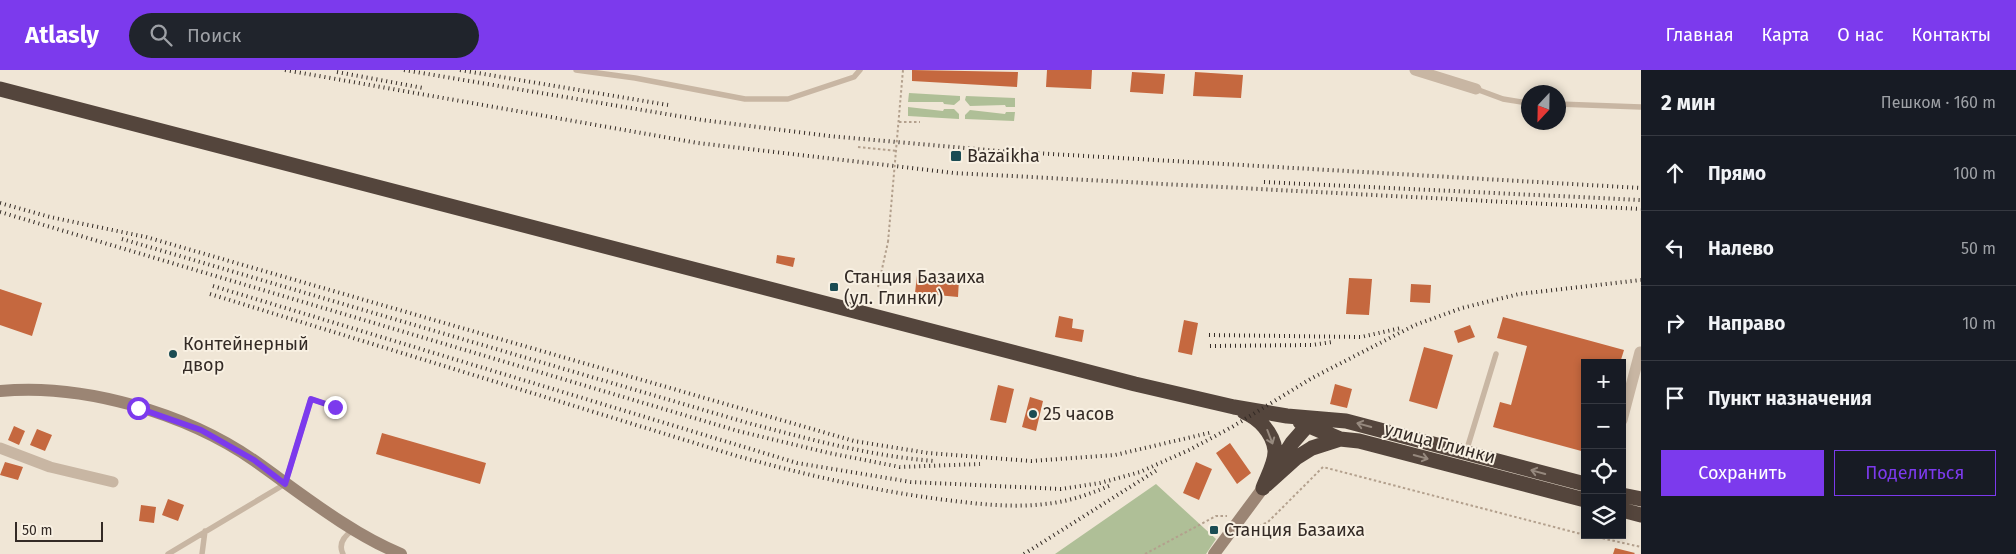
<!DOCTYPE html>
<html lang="ru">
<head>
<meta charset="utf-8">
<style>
  body { margin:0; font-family:"Fira Sans",sans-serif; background:#20242c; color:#f1f3f6 }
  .controls { position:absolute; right:15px; bottom:15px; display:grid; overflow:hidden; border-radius:0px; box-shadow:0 2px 8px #0003 }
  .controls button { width:45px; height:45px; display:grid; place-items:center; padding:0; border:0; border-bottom:1px solid #363941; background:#171b24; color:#f1f3f6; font:25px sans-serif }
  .compass { position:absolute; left:1521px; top:15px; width:45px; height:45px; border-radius:50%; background:#171b24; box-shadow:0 2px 8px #0003; rotate:202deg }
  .scale { position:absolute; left:15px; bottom:12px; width:88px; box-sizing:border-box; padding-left:5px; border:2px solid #332a25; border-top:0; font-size:14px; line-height:18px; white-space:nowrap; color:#332a25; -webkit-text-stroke:4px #f8f0e2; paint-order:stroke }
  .stop { position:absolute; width:15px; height:15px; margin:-11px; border:4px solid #7c3aed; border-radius:50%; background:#fff }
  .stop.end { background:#7c3aed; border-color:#fff; box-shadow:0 1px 5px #0008 }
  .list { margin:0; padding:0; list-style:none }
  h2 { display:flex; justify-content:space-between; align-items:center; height:65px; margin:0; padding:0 20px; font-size:21px }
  h2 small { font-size:16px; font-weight:400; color:#9ea1a6 }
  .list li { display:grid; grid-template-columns:32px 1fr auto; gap:15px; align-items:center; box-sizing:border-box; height:75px; padding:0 20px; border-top:1px solid #363941 }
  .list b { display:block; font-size:19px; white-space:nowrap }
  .list em { font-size:16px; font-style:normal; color:#9ea1a6 }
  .actions { display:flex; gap:10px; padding:15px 20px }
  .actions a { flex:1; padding:11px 0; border:1px solid #7c3aed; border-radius:0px; text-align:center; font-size:18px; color:#7c3aed }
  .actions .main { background:#7c3aed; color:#fff }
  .icon { flex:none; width:28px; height:28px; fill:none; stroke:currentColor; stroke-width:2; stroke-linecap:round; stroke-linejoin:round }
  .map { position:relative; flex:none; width:1641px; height:484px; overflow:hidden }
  header { display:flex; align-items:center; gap:30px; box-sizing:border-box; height:70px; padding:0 25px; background:#7c3aed; color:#fff }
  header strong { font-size:24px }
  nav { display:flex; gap:28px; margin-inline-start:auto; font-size:18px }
  .search { width:350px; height:45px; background:#20242c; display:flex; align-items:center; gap:12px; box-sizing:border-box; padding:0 18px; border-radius:28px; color:#9ea1a6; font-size:19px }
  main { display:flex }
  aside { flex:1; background:#171b24 }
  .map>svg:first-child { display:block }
  .green { fill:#afbf97 }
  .building { fill:#c5683f }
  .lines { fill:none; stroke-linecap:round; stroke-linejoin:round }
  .path { stroke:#b3a08d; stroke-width:2; stroke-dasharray:2.5 2.5; stroke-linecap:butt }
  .lane { stroke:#c8b6a3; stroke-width:5.5 }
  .street { stroke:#c8b6a3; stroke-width:11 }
  .secondary { stroke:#9b8574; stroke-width:12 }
  .highway { stroke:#54453c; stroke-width:15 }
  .rail { stroke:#332a25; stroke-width:4; stroke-dasharray:1 4; stroke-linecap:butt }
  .path-bridge { stroke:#b3a08d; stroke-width:2; stroke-dasharray:2.5 2.5; stroke-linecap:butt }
  .oneway { stroke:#96897e }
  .route { stroke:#7c3aed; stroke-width:6 }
  .poi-dot { fill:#1b4c53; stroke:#f8f0e2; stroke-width:2 }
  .labels { text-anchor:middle; stroke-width:4; stroke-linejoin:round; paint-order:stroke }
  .poi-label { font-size:18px; fill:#332a25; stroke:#f8f0e2; text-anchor:start }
  .street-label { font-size:18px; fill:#332a25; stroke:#f8f0e2 }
</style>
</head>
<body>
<header>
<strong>Atlasly</strong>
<div class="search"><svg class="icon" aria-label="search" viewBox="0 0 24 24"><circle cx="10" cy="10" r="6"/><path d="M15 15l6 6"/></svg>Поиск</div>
<nav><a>Главная</a><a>Карта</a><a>О нас</a><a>Контакты</a></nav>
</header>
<main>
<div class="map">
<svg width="1641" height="484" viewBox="0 0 1641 484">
  <rect width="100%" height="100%" fill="#f0e6d6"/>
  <path class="green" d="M909 23 960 26V30L954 35 944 34 943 32H908Z
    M966 26 1015 28V37H1006L1005 35 970 36 965 30Z
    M908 37 943 41 944 39H954L959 44V49L908 46Z
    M970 40 1005 44 1006 42H1015L1014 51 965 49V45Z
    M1156 414 1216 469 1206 484H1055Z"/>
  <path class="building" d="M912 0 1018 2 1017 17 912 11Z
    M1047 0H1092L1091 19 1046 17Z
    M1132 2 1165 4 1163 24 1130 22Z
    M1195 2 1243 5 1241 28 1193 26Z
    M777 185 795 188 793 197 776 193Z
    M917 205 959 209 958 227 915 223Z
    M1349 208 1372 209 1369 245 1346 244Z
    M1411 214 1431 215 1430 233 1410 232Z
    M0 219 42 233 32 266 0 255Z
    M1059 246 1073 249 1072 258 1084 260 1082 272 1055 267Z
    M1503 247 1624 280 1620 293H1585V382L1493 357 1500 332 1511 335 1527 276 1497 268Z
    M1184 250 1198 253 1192 285 1178 282Z
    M1470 255 1475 267 1458 273 1454 261Z
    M1424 277 1453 285 1437 339 1409 331Z
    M1335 314 1352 319 1347 338 1330 334Z
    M998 315 1014 319 1006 353 990 350Z
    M1030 327 1043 331 1036 361 1022 357Z
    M14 356 25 361 19 375 8 370Z
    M37 359 52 365 45 381 30 375Z
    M382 363 486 393 480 414 376 384Z
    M1230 373 1251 403 1237 414 1216 383Z
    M5 392 23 397 18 410 0 405Z
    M1196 392 1212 399 1199 430 1183 423Z
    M168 429 184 435 178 451 162 445Z
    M141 435 156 437 154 453 139 451Z
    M1615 478 1635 483 1634 484H1613Z"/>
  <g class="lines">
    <path class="path" d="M899 52H920
      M858 77 897 81
      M878 217 888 172
      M1246 459 1248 461 1268 452 1323 397 1585 465
      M1588 465 1641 477
      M1145 484 1216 446H1227"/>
    <path class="lane" d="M576 0 635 8 745 29H788L854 7 860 0
      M1476 19 1503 29 1528 33
      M1558 34 1641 37
      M1466 382 1496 284
      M168 484 285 414 311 329 335 337
      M202 484 205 461
      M343 484C338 474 344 466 353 460"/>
    <path class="street" d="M1415 0 1476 19
      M1622 350 1640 282
      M0 378 50 397 113 412"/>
    <path class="secondary" d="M0 321C83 313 186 343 255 391 299 422 351 464 401 484
      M1214 484 1263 418"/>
    <path class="highway" d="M0 19 1135 314 1234 337 1287 346 1346 351 1585 414
      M1244 342C1259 348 1273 363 1275 380 1276 392 1267 407 1263 418
      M1300 352 1340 369 1359 371 1585 430
      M1275 400 1292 373 1313 349
      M1266 415 1296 388 1312 378 1340 369
      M1622 425 1641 429
      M1622 440 1641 445"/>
    <path class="rail" d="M285 0 698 73 954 103 1641 139
      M404 0 702 50 829 66 999 81 1641 118
      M460 0 668 35
      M337 2 423 18
      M1264 112 1641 130
      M0 133 50 147 146 167 854 371 928 383 1031 391 1115 385 1213 362
      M0 142 738 361 829 383 900 397 980 394
      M122 169 748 353C809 369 870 386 934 391
      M213 216 797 393 911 412 1061 419 1100 413 1140 402 1189 380 1232 357 1312 308 1415 255 1462 238 1519 224 1641 210
      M210 224 737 386C806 405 875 421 946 430 979 434 1012 438 1045 434 1067 432 1091 424 1111 415
      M1209 265 1361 267 1401 258
      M1210 276 1312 275 1332 272
      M1024 484 1157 400"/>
    <path class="path-bridge" d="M888 172 903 0"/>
  </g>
  <defs><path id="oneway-shaft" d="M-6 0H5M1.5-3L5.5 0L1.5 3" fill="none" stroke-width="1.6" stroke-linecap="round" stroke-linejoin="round" transform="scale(1.25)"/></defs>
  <g class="oneway">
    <use href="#oneway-shaft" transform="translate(1364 355) rotate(-165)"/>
    <use href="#oneway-shaft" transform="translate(1270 367) rotate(69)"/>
    <use href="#oneway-shaft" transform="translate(1421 387) rotate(15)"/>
    <use href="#oneway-shaft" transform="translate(1538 402) rotate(-165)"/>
  </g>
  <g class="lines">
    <path class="route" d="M138 338 201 360 254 390 285 414 311 329 335 337"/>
  </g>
  <g class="poi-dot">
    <rect x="950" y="80" width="12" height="12" rx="2.5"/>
    <rect x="829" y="212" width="10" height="10" rx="2.5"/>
    <circle cx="173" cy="284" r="5"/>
    <circle cx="1033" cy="344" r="5"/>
    <rect x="1209" y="455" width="10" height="10" rx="2.5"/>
  </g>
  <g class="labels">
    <g class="poi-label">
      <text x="967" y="92">Bazaikha</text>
      <text x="844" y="213">Станция Базаиха<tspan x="844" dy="21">(ул. Глинки)</tspan></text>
      <text x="183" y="280">Контейнерный<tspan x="183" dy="21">двор</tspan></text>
      <text x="1043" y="350">25 часов</text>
      <text x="1224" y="466">Станция Базаиха</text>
    </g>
    <g class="street-label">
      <text transform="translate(1440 373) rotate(15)" y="6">улица Глинки</text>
    </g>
  </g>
</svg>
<div class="controls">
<button>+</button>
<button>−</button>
<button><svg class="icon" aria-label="locate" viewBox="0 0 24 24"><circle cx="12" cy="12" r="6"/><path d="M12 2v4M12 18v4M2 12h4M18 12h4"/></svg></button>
<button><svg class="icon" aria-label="layers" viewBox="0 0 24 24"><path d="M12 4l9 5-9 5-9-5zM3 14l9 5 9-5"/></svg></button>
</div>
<svg class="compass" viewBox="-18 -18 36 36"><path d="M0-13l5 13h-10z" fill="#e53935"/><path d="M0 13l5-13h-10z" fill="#9ea1a6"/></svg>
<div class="scale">50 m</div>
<div class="stop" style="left:138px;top:338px"></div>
<div class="stop end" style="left:335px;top:337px"></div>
</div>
<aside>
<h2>2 мин<small>Пешком · 160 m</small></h2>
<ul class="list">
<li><svg class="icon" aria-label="ahead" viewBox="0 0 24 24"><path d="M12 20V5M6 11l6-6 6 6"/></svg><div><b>Прямо</b></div><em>100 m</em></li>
<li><svg class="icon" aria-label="left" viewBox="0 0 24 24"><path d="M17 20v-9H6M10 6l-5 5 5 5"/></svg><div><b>Налево</b></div><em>50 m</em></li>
<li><svg class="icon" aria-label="right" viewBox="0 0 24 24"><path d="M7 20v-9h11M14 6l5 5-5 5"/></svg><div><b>Направо</b></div><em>10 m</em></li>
<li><svg class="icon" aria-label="arrive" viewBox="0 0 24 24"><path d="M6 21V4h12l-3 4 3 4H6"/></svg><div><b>Пункт назначения</b></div></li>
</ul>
<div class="actions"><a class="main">Сохранить</a><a>Поделиться</a></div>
</aside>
</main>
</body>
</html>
